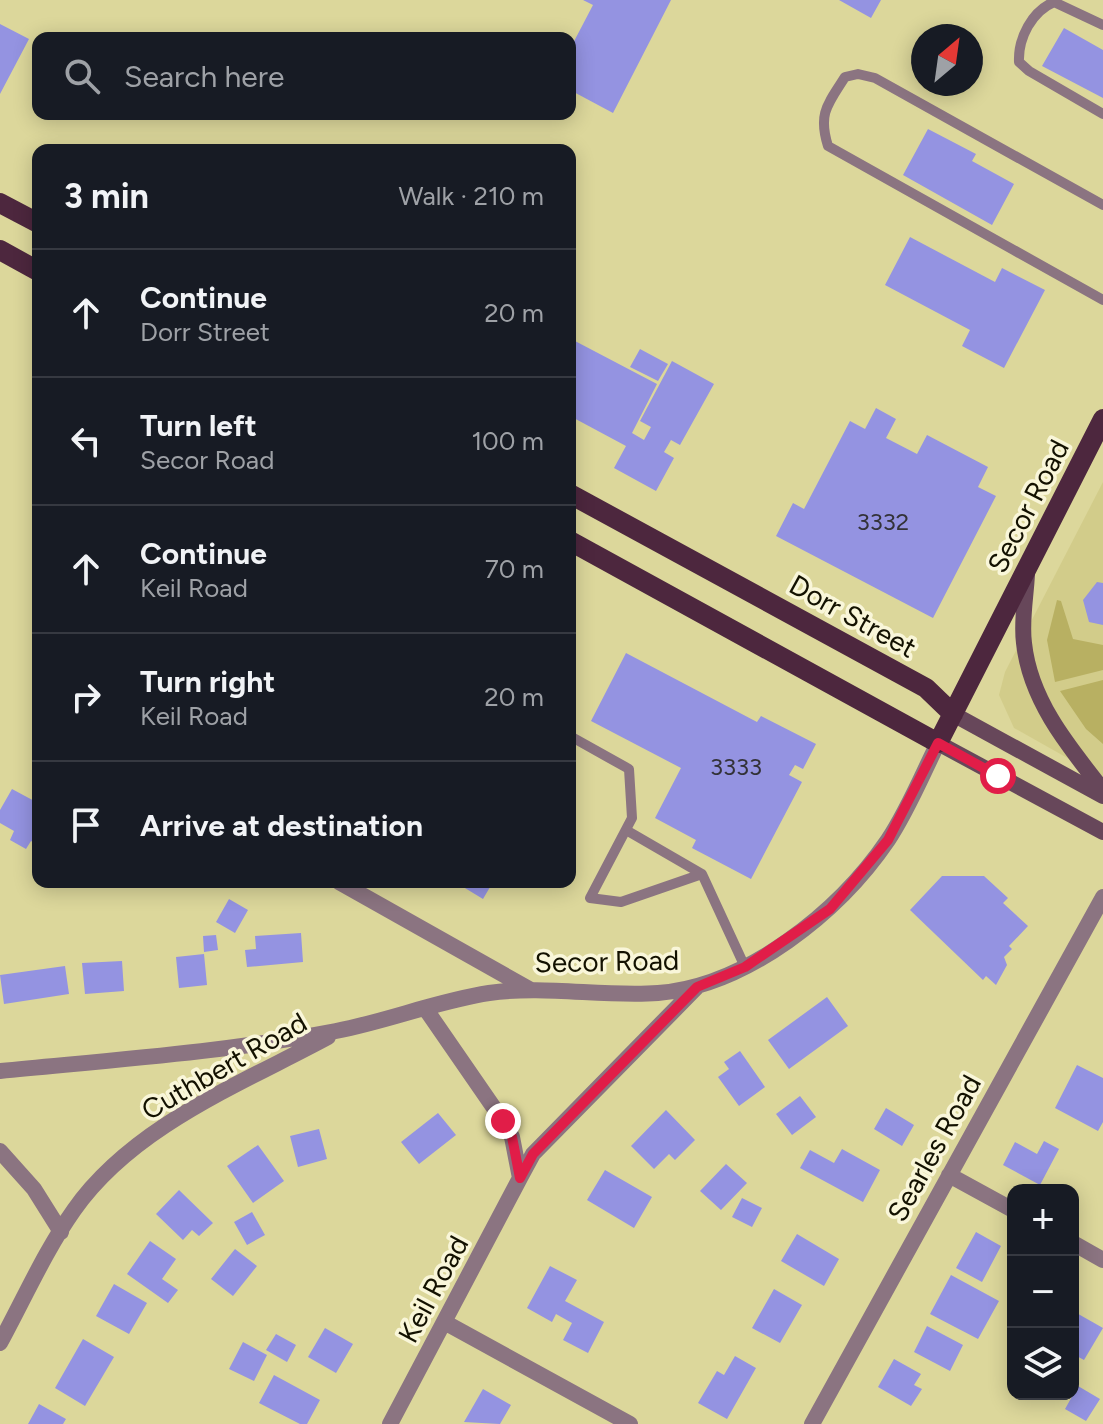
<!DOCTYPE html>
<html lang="en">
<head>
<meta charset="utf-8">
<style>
  body { margin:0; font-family:Figtree,sans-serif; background:#20242c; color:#f1f3f6 }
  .controls { position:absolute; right:24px; bottom:24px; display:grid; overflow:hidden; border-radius:16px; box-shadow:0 4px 20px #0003 }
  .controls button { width:72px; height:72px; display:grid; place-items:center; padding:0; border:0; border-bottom:2px solid #363941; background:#171b24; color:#f1f3f6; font:40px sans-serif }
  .compass { position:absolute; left:911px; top:24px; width:72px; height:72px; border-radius:50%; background:#171b24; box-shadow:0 4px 20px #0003; rotate:29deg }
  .stop { position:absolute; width:24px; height:24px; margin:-18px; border:6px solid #e11d48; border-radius:50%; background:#fff }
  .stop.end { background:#e11d48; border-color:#fff; box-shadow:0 2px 8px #0008 }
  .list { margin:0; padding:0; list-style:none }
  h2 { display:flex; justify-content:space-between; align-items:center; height:104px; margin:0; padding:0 32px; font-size:34px }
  h2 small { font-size:26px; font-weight:400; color:#9ea1a6 }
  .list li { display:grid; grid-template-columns:52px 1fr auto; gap:24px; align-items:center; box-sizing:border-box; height:128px; padding:0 32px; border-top:2px solid #363941 }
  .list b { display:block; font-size:30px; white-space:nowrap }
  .list p { margin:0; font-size:26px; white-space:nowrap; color:#9ea1a6 }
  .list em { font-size:26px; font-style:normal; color:#9ea1a6 }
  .icon { flex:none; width:44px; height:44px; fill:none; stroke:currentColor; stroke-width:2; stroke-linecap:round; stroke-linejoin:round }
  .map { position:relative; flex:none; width:1103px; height:1424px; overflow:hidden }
  .search { position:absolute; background:#171b24; box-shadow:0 4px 20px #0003; left:32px; top:32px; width:544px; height:88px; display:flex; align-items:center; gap:20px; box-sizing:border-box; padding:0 28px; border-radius:16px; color:#9ea1a6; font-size:30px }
  .panel { position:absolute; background:#171b24; box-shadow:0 4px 20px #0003; left:32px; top:144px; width:544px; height:744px; border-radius:16px }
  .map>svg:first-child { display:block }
  .built { fill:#d2cc8a }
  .green { fill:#b8b062 }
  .building { fill:#9493e1 }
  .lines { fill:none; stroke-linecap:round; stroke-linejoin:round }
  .lane { stroke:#8b7481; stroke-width:10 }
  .street { stroke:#8b7481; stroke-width:16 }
  .secondary { stroke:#67475a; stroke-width:16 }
  .primary { stroke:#4d273e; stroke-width:20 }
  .route { stroke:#e11d48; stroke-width:10 }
  .labels { text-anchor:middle; stroke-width:7; stroke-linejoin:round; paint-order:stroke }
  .number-label { font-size:24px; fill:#333238 }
  .street-label { font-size:28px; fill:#131100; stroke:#f9f6d9 }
</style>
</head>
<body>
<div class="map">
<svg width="1103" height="1424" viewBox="0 0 1103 1424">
  <rect width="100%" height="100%" fill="#dcd79b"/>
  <path class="built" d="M1103 482V778L1014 728 999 695 1005 672Z"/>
  <path class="green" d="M1057 600 1061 601 1073 639 1103 645V670L1055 682 1047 640Z
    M1103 680V744L1086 729 1060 691Z"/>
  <path class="building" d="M583 0H671L613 113 570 90V49L593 5Z
    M839 0H881L871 18Z
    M0 24 29 39 0 94Z
    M1064 28 1103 50V98L1042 66Z
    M928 129 976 154 972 161 1014 184 992 225 903 175Z
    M910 237 995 282 1002 268 1045 290 1004 368 962 346 970 330 885 285Z
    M575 341 657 384 632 433 644 440 651 427 640 421 672 361 714 384 680 445 671 440 664 452 674 458 656 491 614 468 626 446 570 416V351Z
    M640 349 668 364 658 381 630 367Z
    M876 408 896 419 886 438 917 454 927 435 988 467 978 487 996 496 933 618 776 536 793 503 804 509 850 421 865 429Z
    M1097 582 1103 583V625L1089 622 1083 600Z
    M626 653 757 722 761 716 816 744 803 769 795 765 789 775 802 782 751 879 692 848 696 840 655 818 681 768 591 721Z
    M12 789 38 803V845L31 841 26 849 10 840 14 831 0 823V810Z
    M942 876H984L1008 898 1003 903 1028 926 1009 946 1012 949 1004 957 1007 965 996 985 986 976 983 980 910 910Z
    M455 882H493L483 899Z
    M229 899 248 910 235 933 216 922Z
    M301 933 303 962 247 967 245 950 256 949 255 936Z
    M216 935 218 950 204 952 203 936Z
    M204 954 207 985 179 988 176 957Z
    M122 961 124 991 85 994 82 963Z
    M65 966 69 994 4 1004 0 975Z
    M827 997 848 1026 789 1069 768 1040Z
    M740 1051 765 1087 739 1106 718 1077 729 1069 724 1062Z
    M1077 1065 1103 1078V1122L1098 1131 1055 1108Z
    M800 1096 816 1117 792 1135 776 1114Z
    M886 1108 914 1125 902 1146 874 1129Z
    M666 1110 695 1140 675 1160 669 1154 654 1169 631 1146Z
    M438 1113 456 1135 419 1164 401 1142Z
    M319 1129 327 1159 298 1167 290 1136Z
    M1044 1141 1059 1149 1040 1185 1003 1165 1015 1142 1037 1154Z
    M258 1145 284 1181 253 1203 227 1166Z
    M842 1149 880 1170 863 1202 800 1168 810 1150 834 1163Z
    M726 1164 747 1183 721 1210 700 1191Z
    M605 1170 652 1197 634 1228 587 1200Z
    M179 1190 213 1223 199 1236 192 1230 183 1240 156 1214Z
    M742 1198 762 1208 752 1227 732 1217Z
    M252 1212 265 1235 247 1245 234 1222Z
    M976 1232 1001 1246 982 1282 956 1268Z
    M797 1234 839 1259 824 1286 781 1261Z
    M150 1241 176 1259 162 1279 178 1290 168 1303 127 1274Z
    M235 1249 257 1266 233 1296 211 1279Z
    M550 1266 577 1280 565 1301 604 1322 588 1353 563 1340 572 1323 556 1314 552 1322 527 1308Z
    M951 1275 999 1301 978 1339 930 1314Z
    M114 1284 147 1303 129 1334 96 1316Z
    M774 1289 802 1305 780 1343 752 1328Z
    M1073 1311 1103 1328 1084 1360 1073 1354Z
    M927 1326 963 1345 950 1371 914 1352Z
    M325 1328 353 1344 336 1373 308 1357Z
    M276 1334 296 1345 287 1362 266 1350Z
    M83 1339 114 1357 85 1406 55 1388Z
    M243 1342 267 1355 254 1381 229 1369Z
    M735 1356 756 1368 727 1419 698 1403 717 1371 724 1375Z
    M894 1359 921 1374 914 1385 922 1389 911 1406 878 1387Z
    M274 1375 320 1400 307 1424H300L259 1403Z
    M1078 1386 1100 1399 1086 1421 1065 1409Z
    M483 1389 511 1405 500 1424 464 1422Z
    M39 1404 66 1419 63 1424H28Z"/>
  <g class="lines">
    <path class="lane" d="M1103 25 1054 2C1032 11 1018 38 1019 62L1029 71 1103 114
      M1103 205 875 78 858 74 845 77C827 105 818 114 828 146L1103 300
      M570 736 629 769 632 818 590 898 621 902 702 874 745 967
      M626 830 702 874"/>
    <path class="street" d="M339 882 529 989
      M0 1071C112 1060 226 1052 336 1031 388 1021 437 1001 489 993 545 985 602 997 658 993 747 986 839 912 888 840 908 810 922 775 938 743
      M0 1151 34 1189 61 1232
      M949 1175 1013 1210
      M520 1178 533 1154 697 987
      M1073 1243 1103 1260
      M446 1323 630 1424
      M0 1343C24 1299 45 1251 74 1210 133 1126 241 1084 328 1037
      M390 1424 520 1178 512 1137 503 1121 425 1008
      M812 1424 1103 897"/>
    <path class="secondary" d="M1027 574C1026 596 1021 621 1024 643 1030 700 1068 746 1103 790
      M953 714 1103 796
      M938 743 1103 832"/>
    <path class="primary" d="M0 203 38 223
      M0 250 38 271
      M570 494 926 688 953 714
      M570 541 938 743 1103 419"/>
  </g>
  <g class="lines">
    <path class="route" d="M503 1121 512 1137 520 1178 533 1154 697 987 745 967 830 909 888 840 938 743 998 776"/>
  </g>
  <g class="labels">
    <g class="number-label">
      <text x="883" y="530">3332</text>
      <text x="736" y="775">3333</text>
    </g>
    <g class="street-label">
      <text transform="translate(1028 506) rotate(-63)" y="10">Secor Road</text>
      <text transform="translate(853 616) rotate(29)" y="10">Dorr Street</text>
      <text transform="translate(607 961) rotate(-1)" y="10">Secor Road</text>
      <text transform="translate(224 1066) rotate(-30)" y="10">Cuthbert Road</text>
      <text transform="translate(934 1148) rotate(-61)" y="10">Searles Road</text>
      <text transform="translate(433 1289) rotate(-62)" y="10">Keil Road</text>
    </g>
  </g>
</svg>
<div class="controls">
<button>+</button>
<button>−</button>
<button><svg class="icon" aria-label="layers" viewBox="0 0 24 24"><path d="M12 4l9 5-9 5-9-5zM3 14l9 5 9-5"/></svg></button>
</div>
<svg class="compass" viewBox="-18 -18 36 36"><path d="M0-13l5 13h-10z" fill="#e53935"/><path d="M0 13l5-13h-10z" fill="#9ea1a6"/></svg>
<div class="stop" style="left:998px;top:776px"></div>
<div class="stop end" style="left:503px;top:1121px"></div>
<div class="search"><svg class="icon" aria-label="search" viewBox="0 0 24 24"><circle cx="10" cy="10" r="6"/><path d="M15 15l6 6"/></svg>Search here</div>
<section class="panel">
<h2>3 min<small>Walk · 210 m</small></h2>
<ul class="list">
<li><svg class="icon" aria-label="ahead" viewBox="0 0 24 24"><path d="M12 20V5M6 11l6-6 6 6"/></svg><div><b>Continue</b><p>Dorr Street</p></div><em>20 m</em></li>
<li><svg class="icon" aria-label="left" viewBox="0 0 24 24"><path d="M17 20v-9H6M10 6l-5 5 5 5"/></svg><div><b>Turn left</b><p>Secor Road</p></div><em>100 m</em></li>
<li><svg class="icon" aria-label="ahead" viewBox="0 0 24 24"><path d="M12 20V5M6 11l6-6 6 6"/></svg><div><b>Continue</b><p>Keil Road</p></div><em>70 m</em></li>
<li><svg class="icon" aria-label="right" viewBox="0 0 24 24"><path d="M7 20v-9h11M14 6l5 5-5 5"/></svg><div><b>Turn right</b><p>Keil Road</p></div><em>20 m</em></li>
<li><svg class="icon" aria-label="arrive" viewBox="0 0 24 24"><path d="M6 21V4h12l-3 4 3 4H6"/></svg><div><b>Arrive at destination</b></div></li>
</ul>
</section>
</div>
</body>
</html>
